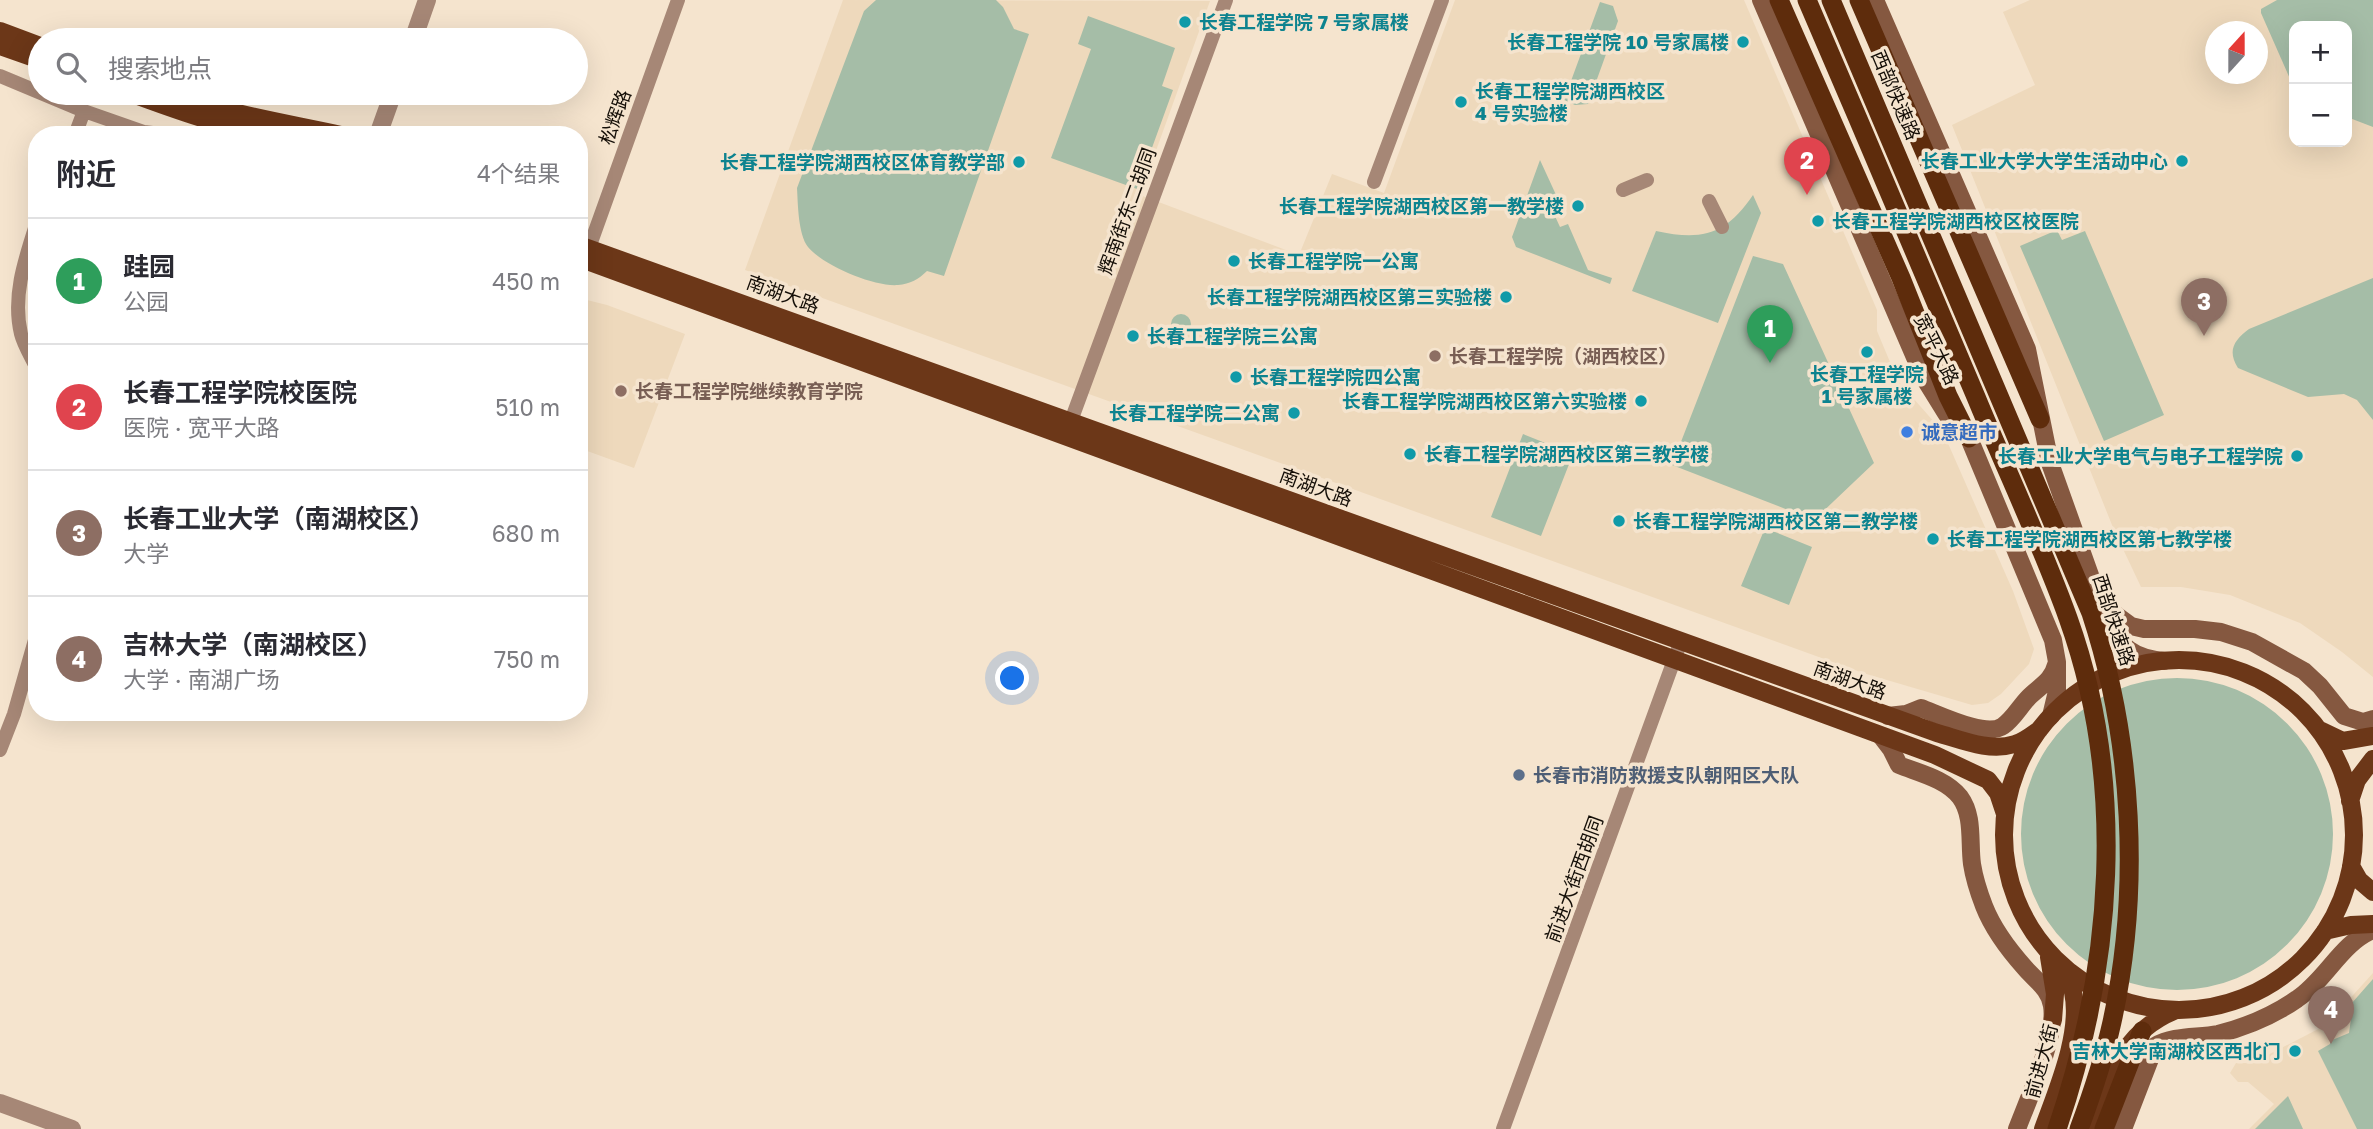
<!DOCTYPE html>
<html lang="zh">
<head>
<meta charset="utf-8">
<style>
  body { margin:0; font-family:"Golos Text","Noto Sans SC",sans-serif; background:#f2f2f3; color:#2b2b33 }
  .controls { position:absolute; right:21px; top:21px; display:grid; overflow:hidden; border-radius:14px; box-shadow:0 7px 28px #0002 }
  .controls button { width:63px; height:63px; display:grid; place-items:center; padding:0; border:0; border-bottom:2px solid #e1e1e2; background:#fff; color:#2b2b33; font:35px sans-serif }
  .compass { position:absolute; left:2205px; top:21px; width:63px; height:63px; border-radius:50%; background:#fff; box-shadow:0 7px 28px #0002; rotate:21deg }
  .you { position:absolute; left:1013px; top:679px; width:24px; height:24px; margin:-18px; border:5px solid #fff; border-radius:50%; background:#1a73e8; box-shadow:0 0 0 10px #1a73e833 }
  .badge { display:grid; place-items:center; width:46px; height:46px; border-radius:50%; background:#0f766e; color:#fff; font-size:23px; font-weight:700 }
  .pin { position:absolute; translate:-50% -58px; filter:drop-shadow(0 2px 4px #0008) }
  .pin::after { content:''; position:absolute; top:37px; width:24px; height:21px; background:inherit; clip-path:polygon(0 0,100% 0,50% 100%) }
  .list { margin:0; padding:0; list-style:none }
  h2 { display:flex; justify-content:space-between; align-items:center; height:91px; margin:0; padding:0 28px; font-size:30px }
  h2 small { font-size:23px; font-weight:400; color:#7c7c81 }
  .list li { display:grid; grid-template-columns:46px 1fr auto; gap:21px; align-items:center; box-sizing:border-box; height:126px; padding:0 28px; border-top:2px solid #e1e1e2 }
  .list b { display:block; font-size:26px; white-space:nowrap }
  .list p { margin:0; font-size:23px; white-space:nowrap; color:#7c7c81 }
  .list em { font-size:23px; font-style:normal; color:#7c7c81 }
  .icon { flex:none; width:38px; height:38px; fill:none; stroke:currentColor; stroke-width:2; stroke-linecap:round; stroke-linejoin:round }
  .map { position:relative; flex:none; width:2373px; height:1129px; overflow:hidden }
  .search { position:absolute; background:#fff; box-shadow:0 7px 28px #0002; left:28px; top:28px; width:560px; height:77px; display:flex; align-items:center; gap:18px; box-sizing:border-box; padding:0 24px; border-radius:38px; color:#7c7c81; font-size:26px }
  .panel { position:absolute; background:#fff; box-shadow:0 7px 28px #0002; left:28px; top:126px; width:560px; height:595px; border-radius:28px }
  .map>svg:first-child { display:block }
  .built { fill:#eed9bc; fill-rule:evenodd }
  .green { fill:#a5bda7 }
  .lines { fill:none; stroke-linecap:round; stroke-linejoin:round }
  .minor { stroke:#a68776; stroke-width:14 }
  .tertiary { stroke:#a68776; stroke-width:18 }
  .secondary { stroke:#855840; stroke-width:18 }
  .primary { stroke:#6c3718; stroke-width:18 }
  .trunk { stroke:#5e2c0c; stroke-width:19 }
  .culture-dot { fill:#0f9aa8; stroke:#f5e4ce; stroke-width:2.5 }
  .education-dot { fill:#8d6e63; stroke:#f5e4ce; stroke-width:2.5 }
  .shop-dot { fill:#3f7fe0; stroke:#f5e4ce; stroke-width:2.5 }
  .service-dot { fill:#5c6f8a; stroke:#f5e4ce; stroke-width:2.5 }
  .labels { text-anchor:middle; stroke-width:7; stroke-linejoin:round; paint-order:stroke }
  .culture-label { font-size:19px; font-weight:bold; fill:#0d838f; stroke:#f5e4ce; text-anchor:start }
  .street-label { font-size:19px; fill:#140e07; stroke:#f5e4ce }
  .education-label { font-size:19px; font-weight:bold; fill:#785e54; stroke:#f5e4ce; text-anchor:start }
  .shop-label { font-size:19px; font-weight:bold; fill:#366cbe; stroke:#f5e4ce; text-anchor:start }
  .service-label { font-size:19px; font-weight:bold; fill:#4e5e75; stroke:#f5e4ce; text-anchor:start }
</style>
</head>
<body>
<div class="map">
<svg width="2373" height="1129" viewBox="0 0 2373 1129">
  <rect width="100%" height="100%" fill="#f5e4ce"/>
  <path class="built" d="M843 0 1210 1 1140 195 1299 255 1332 174 1384 193 1455 0H1744L1877 310V331L1898 381 1943 432 2013 591 2034 649 2029 664 2001 694 1988 703 1972 705 1863 673 745 270Z
    M2030 0H2373V677L2342 652 2300 623 2230 595 2181 587H2141L2114 530 1952 125 2035 85 2003 12ZM2294 26H2347V142H2294ZM2216 32H2258V74H2216Z
    M579 298 607 305 685 334 634 468 579 448Z
    M2373 973V1129H2249L2274 1104 2248 1082H2238L2230 1073 2236 1063H2246L2264 1057 2326 1025Z"/>
  <path class="green" d="M876 0H996L1003 7 1014 29 1029 34 944 276 927 271C919 279 910 284 898 285 874 287 824 266 808 247 798 234 798 204 797 188L864 11Z
    M2277 0H2373V127L2347 117V26H2294V88L2261 13V9Z
    M1600 2 1613 6 1618 21 1588 104 1575 105 1564 100Z
    M1088 16 1175 48 1162 86 1173 90 1137 189 1051 158 1091 49 1078 44Z
    M1540 160 1563 210 1554 214 1560 227 1568 224 1588 270 1612 278 1610 284 1516 247 1512 237Z
    M1753 195 1761 213 1718 323 1632 291 1656 231C1702 241 1726 235 1753 195Z
    M2057 230 2062 240 2085 231 2164 415 2104 441 2020 246Z
    M1753 256 1783 264 1874 463 1814 520 1672 465Z
    M2373 278V420L2357 400 2344 394 2308 397 2238 368C2227 351 2234 340 2249 329Z
    M1171 324a10 10 0 1 1 20 0a10 10 0 1 1-20 0Z
    M1523 434 1573 454 1541 536 1491 517Z
    M1765 528 1812 547 1789 605 1741 586Z
    M2021 834a156 156 0 1 1 312 0a156 156 0 1 1-312 0Z
    M2373 979V1129H2357L2318 1051 2330 1044V1041L2349 1033 2351 1019 2344 1012Z
    M2288 1096 2303 1129H2255Z"/>
  <g class="lines">
    <path class="minor" d="M0 76 84 111 144 132 169 135
      M75 135 84 111
      M1374 182 1442 0
      M1623 190 1647 180
      M1709 201 1722 227
      M37 222C25 259 12 296 21 334 24 346 32 358 37 369
      M589 248 678 0
      M1068 429 1226 0
      M0 750 14 714 37 633
      M1503 1129 1681 641"/>
    <path class="tertiary" d="M413 40 427 0
      M378 135 393 93
      M0 1103 72 1129"/>
    <path class="secondary" d="M1761 0 1923 376 1949 418 1969 438 2053 640 2057 662V691L2051 716
      M1875 0 2027 349 2050 463 2106 620C2121 647 2132 658 2164 661
      M2103 601 2116 615 2131 626 2144 629H2195L2221 632 2252 642 2304 671 2320 686 2344 716 2363 722 2373 719
      M1888 716 1906 714 1921 708C1940 715 1986 738 2003 726 2014 718 2020 706 2029 697 2040 686 2052 681 2056 665
      M1881 736 1891 749 1899 765C1919 773 1946 779 1960 797 1974 816 1969 842 1972 864 1974 877 1979 893 1984 906 1993 929 2008 949 2025 968 2035 980 2050 989 2052 1006 2057 1035 2028 1100 2017 1129
      M2123 1129 2155 1046C2174 1035 2197 1038 2218 1034 2246 1027 2274 1015 2297 999 2326 980 2341 943 2373 930"/>
    <path class="primary" d="M0 31 40 46
      M0 46 40 60
      M130 93C176 110 223 127 272 135
      M170 93C228 114 281 122 341 135
      M579 245 1937 733C1962 740 1989 752 2015 744 2023 742 2032 735 2039 730
      M579 258 1935 755 1988 780 1998 793 2005 814
      M2004 835a175 175 0 1 1 350 0a175 175 0 1 1-350 0Z
      M2320 730 2343 741 2373 736
      M2350 801 2357 780 2373 759
      M2351 866 2359 880 2373 892
      M2325 931 2351 925 2373 924
      M2049 957 2055 994 2053 1020
      M2043 1129C2057 1090 2082 1033 2073 992 2071 983 2066 974 2062 967
      M2091 1129C2109 1079 2121 1033 2174 1011"/>
    <path class="trunk" d="M1779 0 1901 278 1948 396 1969 438
      M1807 0C1864 132 1920 264 1976 397 2006 470 2041 543 2068 618 2127 782 2113 966 2057 1129
      M1831 0 2091 613C2133 741 2141 890 2112 1022 2104 1058 2092 1094 2079 1129
      M1859 0 2040 419
      M2104 1129 2142 1031"/>
  </g>
  <g class="culture-dot">
    <circle cx="1185" cy="22" r="7"/>
    <circle cx="1743" cy="42" r="7"/>
    <circle cx="1461" cy="102" r="7"/>
    <circle cx="2182" cy="161" r="7"/>
    <circle cx="1019" cy="162" r="7"/>
    <circle cx="1578" cy="206" r="7"/>
    <circle cx="1818" cy="221" r="7"/>
    <circle cx="1234" cy="261" r="7"/>
    <circle cx="1506" cy="297" r="7"/>
    <circle cx="1133" cy="336" r="7"/>
    <circle cx="1867" cy="352" r="7"/>
    <circle cx="1236" cy="377" r="7"/>
    <circle cx="1641" cy="401" r="7"/>
    <circle cx="1294" cy="413" r="7"/>
    <circle cx="1410" cy="454" r="7"/>
    <circle cx="2297" cy="456" r="7"/>
    <circle cx="1619" cy="521" r="7"/>
    <circle cx="1933" cy="539" r="7"/>
    <circle cx="2295" cy="1051" r="7"/>
  </g>
  <g class="education-dot">
    <circle cx="1435" cy="356" r="7"/>
    <circle cx="621" cy="391" r="7"/>
  </g>
  <circle class="shop-dot" cx="1907" cy="432" r="7"/>
  <circle class="service-dot" cx="1519" cy="775" r="7"/>
  <g class="labels">
    <g class="culture-label">
      <text x="1199" y="29">长春工程学院 7 号家属楼</text>
      <text x="1729" y="49" text-anchor="end">长春工程学院 10 号家属楼</text>
      <text x="1475" y="98">长春工程学院湖西校区<tspan x="1475" dy="22">4 号实验楼</tspan></text>
      <text x="2168" y="168" text-anchor="end">长春工业大学大学生活动中心</text>
      <text x="1005" y="169" text-anchor="end">长春工程学院湖西校区体育教学部</text>
      <text x="1564" y="213" text-anchor="end">长春工程学院湖西校区第一教学楼</text>
      <text x="1832" y="228">长春工程学院湖西校区校医院</text>
      <text x="1248" y="268">长春工程学院一公寓</text>
      <text x="1492" y="304" text-anchor="end">长春工程学院湖西校区第三实验楼</text>
      <text x="1147" y="343">长春工程学院三公寓</text>
      <text x="1867" y="381" text-anchor="middle">长春工程学院<tspan x="1867" dy="22">1 号家属楼</tspan></text>
      <text x="1250" y="384">长春工程学院四公寓</text>
      <text x="1627" y="408" text-anchor="end">长春工程学院湖西校区第六实验楼</text>
      <text x="1280" y="420" text-anchor="end">长春工程学院二公寓</text>
      <text x="1424" y="461">长春工程学院湖西校区第三教学楼</text>
      <text x="2283" y="463" text-anchor="end">长春工业大学电气与电子工程学院</text>
      <text x="1633" y="528">长春工程学院湖西校区第二教学楼</text>
      <text x="1947" y="546">长春工程学院湖西校区第七教学楼</text>
      <text x="2281" y="1058" text-anchor="end">吉林大学南湖校区西北门</text>
    </g>
    <g class="street-label">
      <text transform="translate(1896 95) rotate(67)" y="7">西部快速路</text>
      <text transform="translate(615 117) rotate(-70)" y="7">松辉路</text>
      <text transform="translate(1127 211) rotate(-70)" y="7">辉南街东二胡同</text>
      <text transform="translate(783 294) rotate(20)" y="7">南湖大路</text>
      <text transform="translate(1937 349) rotate(64)" y="7">宽平大路</text>
      <text transform="translate(1316 487) rotate(20)" y="7">南湖大路</text>
      <text transform="translate(2114 620) rotate(72)" y="7">西部快速路</text>
      <text transform="translate(1850 680) rotate(20)" y="7">南湖大路</text>
      <text transform="translate(1574 879) rotate(-70)" y="7">前进大街西胡同</text>
      <text transform="translate(2041 1061) rotate(-75)" y="7">前进大街</text>
    </g>
    <g class="education-label">
      <text x="1449" y="363">长春工程学院（湖西校区）</text>
      <text x="635" y="398">长春工程学院继续教育学院</text>
    </g>
    <g class="shop-label">
      <text x="1921" y="439">诚意超市</text>
    </g>
    <g class="service-label">
      <text x="1533" y="782">长春市消防救援支队朝阳区大队</text>
    </g>
  </g>
</svg>
<div class="controls">
<button>+</button>
<button>−</button>
</div>
<svg class="compass" viewBox="-18 -18 36 36"><path d="M0-13l5 13h-10z" fill="#e53935"/><path d="M0 13l5-13h-10z" fill="#7c7c81"/></svg>
<div class="you"></div>
<div class="pin badge" style="left:1770px;top:363px;background:#2e9e5b">1</div>
<div class="pin badge" style="left:1807px;top:195px;background:#e0444e">2</div>
<div class="pin badge" style="left:2204px;top:336px;background:#8d6e63">3</div>
<div class="pin badge" style="left:2331px;top:1044px;background:#8d6e63">4</div>
<div class="search"><svg class="icon" aria-label="search" viewBox="0 0 24 24"><circle cx="10" cy="10" r="6"/><path d="M15 15l6 6"/></svg>搜索地点</div>
<section class="panel">
<h2>附近<small>4个结果</small></h2>
<ul class="list">
<li><span class="badge" style="background:#2e9e5b">1</span><div><b>跬园</b><p>公园</p></div><em>450 m</em></li>
<li><span class="badge" style="background:#e0444e">2</span><div><b>长春工程学院校医院</b><p>医院 · 宽平大路</p></div><em>510 m</em></li>
<li><span class="badge" style="background:#8d6e63">3</span><div><b>长春工业大学（南湖校区）</b><p>大学</p></div><em>680 m</em></li>
<li><span class="badge" style="background:#8d6e63">4</span><div><b>吉林大学（南湖校区）</b><p>大学 · 南湖广场</p></div><em>750 m</em></li>
</ul>
</section>
</div>
</body>
</html>
